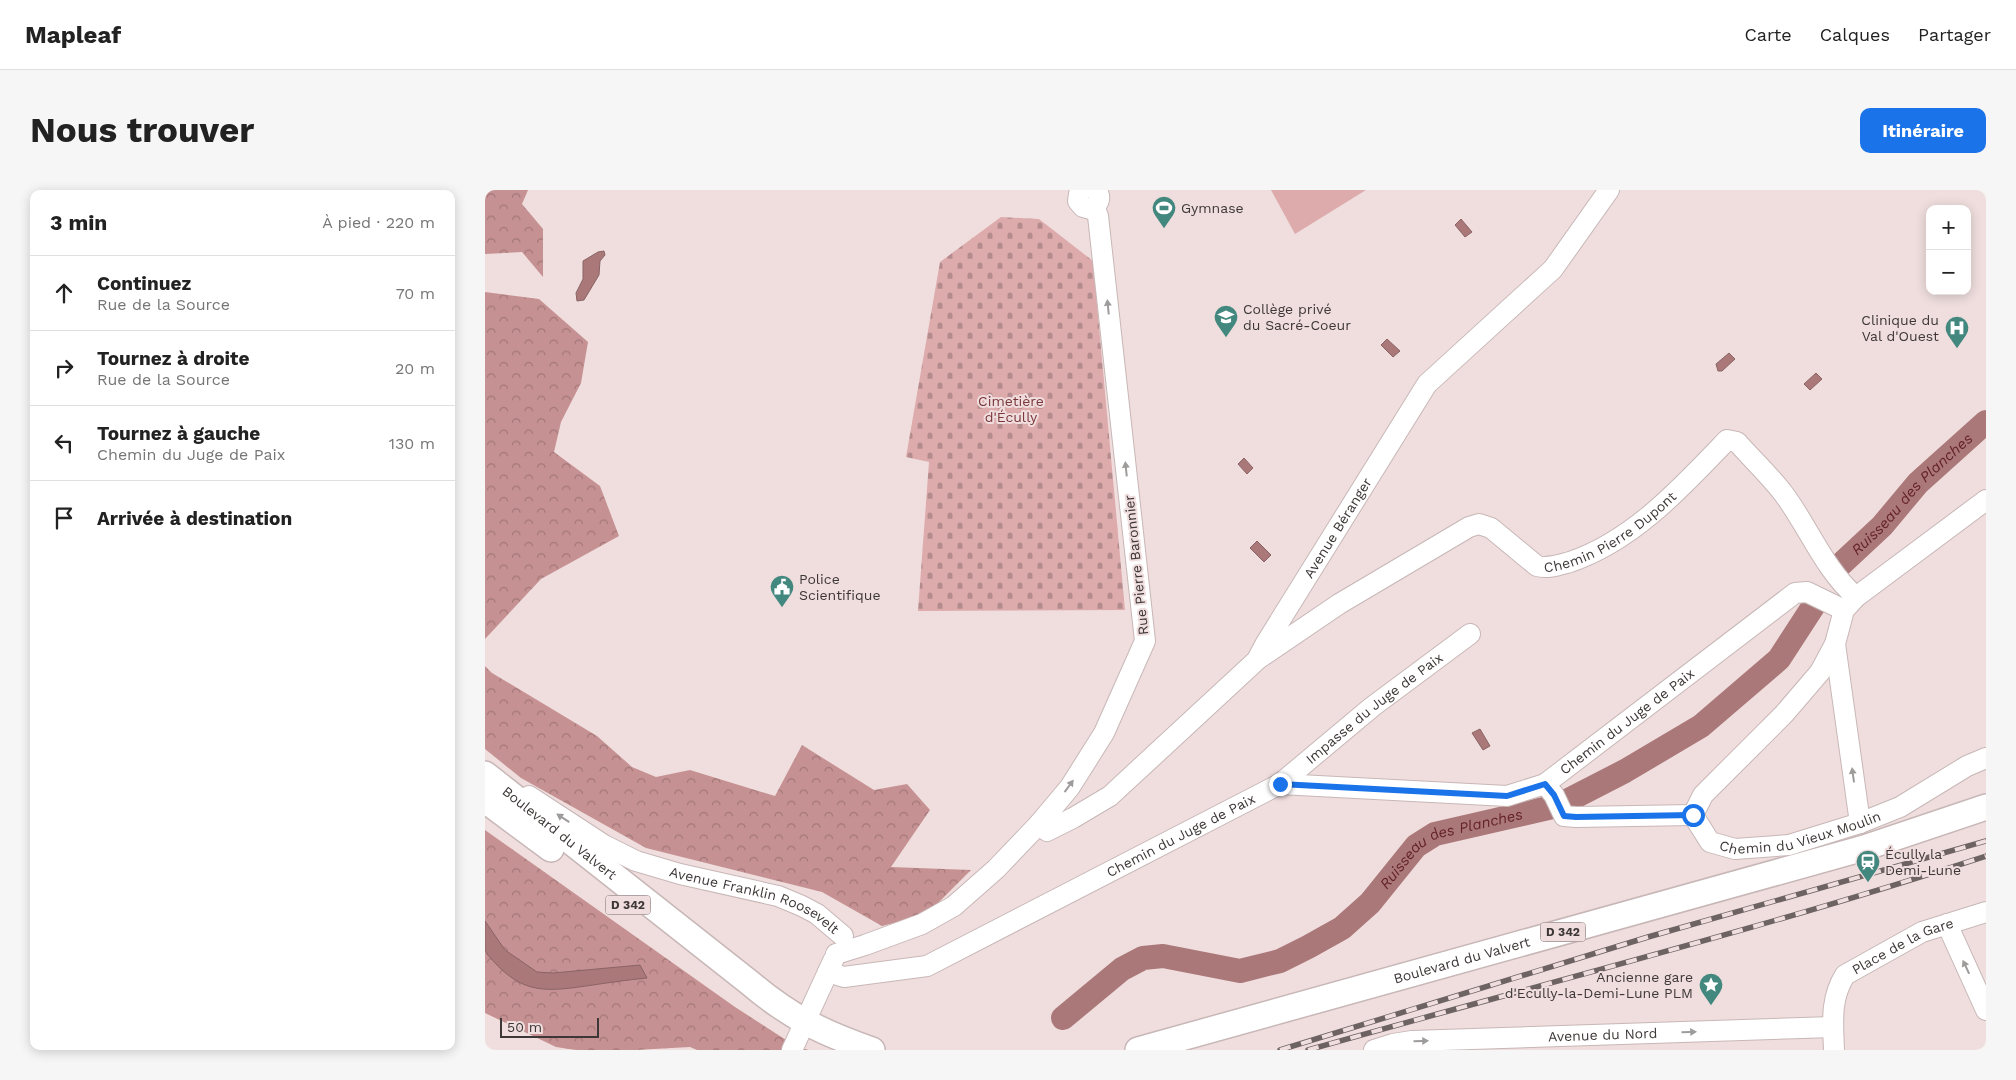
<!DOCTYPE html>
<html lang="fr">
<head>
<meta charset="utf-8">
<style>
  body { margin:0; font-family:"Work Sans",sans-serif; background:#f6f6f6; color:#222 }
  .controls { position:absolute; right:15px; top:15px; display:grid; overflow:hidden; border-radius:10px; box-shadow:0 2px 12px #0003 }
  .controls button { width:45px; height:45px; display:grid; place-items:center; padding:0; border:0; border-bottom:1px solid #e0e0e0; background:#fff; color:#222; font:25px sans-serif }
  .scale { position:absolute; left:15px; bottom:12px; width:99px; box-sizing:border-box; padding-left:5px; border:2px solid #3e3737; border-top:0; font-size:14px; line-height:18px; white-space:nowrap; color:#3e3737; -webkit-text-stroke:4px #f0dede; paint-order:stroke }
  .stop { position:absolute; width:15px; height:15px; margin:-11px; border:4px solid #1a73e8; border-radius:50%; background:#fff }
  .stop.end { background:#1a73e8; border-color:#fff; box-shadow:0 1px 5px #0008 }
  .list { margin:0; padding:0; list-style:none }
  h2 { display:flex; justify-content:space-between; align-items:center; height:65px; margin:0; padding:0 20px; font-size:21px }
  h2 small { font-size:16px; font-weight:400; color:#767676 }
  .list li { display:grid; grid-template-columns:32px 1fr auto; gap:15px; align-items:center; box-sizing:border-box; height:75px; padding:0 20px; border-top:1px solid #e0e0e0 }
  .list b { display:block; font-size:19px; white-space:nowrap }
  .list p { margin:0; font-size:16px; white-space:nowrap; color:#767676 }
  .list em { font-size:16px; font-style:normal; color:#767676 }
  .icon { flex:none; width:28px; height:28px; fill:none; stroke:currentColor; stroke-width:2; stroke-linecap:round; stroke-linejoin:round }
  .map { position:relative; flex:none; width:1501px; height:860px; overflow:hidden; border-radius:10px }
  header { display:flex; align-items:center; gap:30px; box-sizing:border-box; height:70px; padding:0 25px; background:#fff; border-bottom:1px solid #e0e0e0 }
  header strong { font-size:24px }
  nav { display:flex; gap:28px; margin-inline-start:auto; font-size:18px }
  .intro { display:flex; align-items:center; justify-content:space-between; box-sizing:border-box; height:120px; padding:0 30px }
  h1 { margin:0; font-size:35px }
  .button { padding:12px 22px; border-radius:10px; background:#1a73e8; color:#fff; font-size:18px; font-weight:700 }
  main { display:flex; gap:30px; padding:0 30px }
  aside { flex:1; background:#fff; border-radius:10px; box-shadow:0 2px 12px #0003 }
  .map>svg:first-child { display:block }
  .forest { fill:url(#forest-crowns) }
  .cemetery { fill:url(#cemetery-stones) }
  .pitch { fill:#ddabac }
  .water { fill:#ab7879; stroke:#8a6465 }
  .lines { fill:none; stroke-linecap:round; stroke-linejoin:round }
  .river { stroke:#ab7879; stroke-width:24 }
  .minor-casing { stroke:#c8b7b7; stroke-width:22 }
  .major-casing { stroke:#c8b7b7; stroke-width:28 }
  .minor { stroke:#fff; stroke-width:20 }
  .major { stroke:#fff; stroke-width:25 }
  .rail-casing { stroke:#6d6363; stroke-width:5.5 }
  .rail { stroke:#f0dede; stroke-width:4; stroke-dasharray:11; stroke-linecap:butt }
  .oneway { fill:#9e9b9b }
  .route { stroke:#1a73e8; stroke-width:6 }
  .labels { text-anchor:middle; stroke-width:4; stroke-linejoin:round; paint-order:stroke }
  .shield { fill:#f0dede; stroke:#736969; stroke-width:1 }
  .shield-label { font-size:12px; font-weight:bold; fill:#3e3737 }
  .poi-label { font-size:14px; fill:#3e3737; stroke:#f0dede; text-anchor:start }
  .park-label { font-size:14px; fill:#7a373b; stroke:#f0dede }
  .street-label { font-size:14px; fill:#3e3737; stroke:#f0dede }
  .water-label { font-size:15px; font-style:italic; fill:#642329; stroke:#f0dede }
</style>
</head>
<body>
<header>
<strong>Mapleaf</strong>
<nav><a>Carte</a><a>Calques</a><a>Partager</a></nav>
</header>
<div class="intro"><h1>Nous trouver</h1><a class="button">Itinéraire</a></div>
<main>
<aside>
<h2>3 min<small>À pied · 220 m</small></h2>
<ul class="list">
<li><svg class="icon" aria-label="ahead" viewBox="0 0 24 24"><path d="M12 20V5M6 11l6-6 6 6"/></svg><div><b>Continuez</b><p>Rue de la Source</p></div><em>70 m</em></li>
<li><svg class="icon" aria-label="right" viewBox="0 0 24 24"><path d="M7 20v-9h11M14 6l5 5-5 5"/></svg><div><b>Tournez à droite</b><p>Rue de la Source</p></div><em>20 m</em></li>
<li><svg class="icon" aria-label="left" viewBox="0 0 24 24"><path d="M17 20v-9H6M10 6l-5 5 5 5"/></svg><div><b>Tournez à gauche</b><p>Chemin du Juge de Paix</p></div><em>130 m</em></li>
<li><svg class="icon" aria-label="arrive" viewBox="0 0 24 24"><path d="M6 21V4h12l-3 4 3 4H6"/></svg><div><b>Arrivée à destination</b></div></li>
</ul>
</aside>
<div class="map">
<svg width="1501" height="860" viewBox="0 0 1501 860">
  <defs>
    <pattern id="forest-crowns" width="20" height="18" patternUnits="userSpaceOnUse" patternTransform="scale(1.25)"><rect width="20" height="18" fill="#c69192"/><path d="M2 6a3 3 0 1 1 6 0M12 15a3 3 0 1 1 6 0" fill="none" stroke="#a27778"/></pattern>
    <pattern id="cemetery-stones" width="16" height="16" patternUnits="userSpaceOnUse" patternTransform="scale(1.25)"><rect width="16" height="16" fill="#ddabac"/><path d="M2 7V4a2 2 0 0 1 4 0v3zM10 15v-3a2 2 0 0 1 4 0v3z" fill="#b58c8d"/></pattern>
  </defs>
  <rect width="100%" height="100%" fill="#f0dede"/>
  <path class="forest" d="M0 0H43L37 14 58 39V87L37 62 0 64Z
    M0 102 54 109 103 152 96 193 76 232 69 262 115 296 134 346 56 389 0 449Z
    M0 476 7 483 112 546 147 577 171 587 205 580 290 606 317 555 389 600 422 594 445 620 406 677 486 680 441 725 397 736 337 702 161 658 36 588 0 559Z
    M0 640 250 817 312 857 324 860H212L205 857 151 860H91L71 857 0 823Z"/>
  <path class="cemetery" d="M516 27 554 29 608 71 640 420 433 421 444 272 421 267 455 72Z"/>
  <path class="pitch" d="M786 0H881L810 44Z"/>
  <path class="water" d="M976 29 987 42 980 47 970 35Z
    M119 61 120 65 115 71 114 85 99 110 92 111 91 103 98 89V71L113 62Z
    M902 149 915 161 908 167 896 155Z
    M1244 163 1250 169 1237 181H1233L1231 174Z
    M1331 183 1337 189 1325 200 1319 194Z
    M759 268 768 278 762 284 753 274Z
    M772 351 786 365 779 372 765 358Z
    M995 539 1005 556 998 560 987 543Z
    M0 731 20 760 52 782 68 783 155 775 162 788C141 790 121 793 101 796 54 803 34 802 2 764L0 760Z"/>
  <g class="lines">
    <g class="river">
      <path id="s1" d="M1353 377 1397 336 1433 293 1501 232"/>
      <path id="s2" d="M578 828 637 779 658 768 678 766 755 781 795 771 823 757 857 738 885 713 931 656 950 644 1072 616 1140 581 1216 536 1294 469 1331 412"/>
    </g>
    <defs>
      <g id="minor">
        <path d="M596 0 594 4 593 11 598 17 605 19C614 16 617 7 611 0"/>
        <path id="s3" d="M1501 310 1371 407 1359 420 1350 454 1335 482 1299 524 1218 605 1208 625 1225 652 1250 659 1304 655 1375 633 1415 617 1482 576 1501 568"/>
        <path d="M1350 454 1375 633"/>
        <path id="s4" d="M776 467 854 414 984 337 994 334 1006 338 1052 376C1063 379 1074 375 1085 372 1148 351 1197 297 1242 250L1252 252C1267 269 1284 285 1298 303 1323 336 1339 379 1371 407"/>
        <path id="s5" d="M795 594 887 517 985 444"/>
        <path d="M1060 594 1069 605 1079 626 1091 627 1208 625"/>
        <path id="s6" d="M44 606 119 655 151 671 195 684 293 706 317 716 332 724 358 746"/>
        <path id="s7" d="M554 634 562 641 588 628 625 606 772 470 781 453 942 194 1068 79 1124 0"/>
        <path d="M1462 734 1501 820"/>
        <path d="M351 764 380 755 437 734 469 716 511 679 554 634 585 597 619 543 660 451 613 26 609 18"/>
        <path id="s8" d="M343 782 359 787 442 776 795 594 1022 606 1060 594 1310 403 1322 402 1359 420"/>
        <path d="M307 860 348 771"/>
        <path id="s9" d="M889 860 908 854 927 851 1348 837"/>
        <path id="s10" d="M1349 860C1348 833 1345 809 1360 785L1437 742 1501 722"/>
      </g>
      <g id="major">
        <path id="s11" d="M0 584 265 793C305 827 338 843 387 860"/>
        <path d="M0 610 66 659"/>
        <path id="s12" d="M653 860 1379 658 1501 617"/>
      </g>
    </defs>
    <use href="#minor" class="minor-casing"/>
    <use href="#major" class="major-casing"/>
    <use href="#minor" class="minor"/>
    <use href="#major" class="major"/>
    <defs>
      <path id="rail" d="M795 860 1163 747 1501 651
        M823 860C1049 796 1277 739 1501 666"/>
    </defs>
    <use href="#rail" class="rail-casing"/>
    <use href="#rail" class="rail"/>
  </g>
  <defs><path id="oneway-solid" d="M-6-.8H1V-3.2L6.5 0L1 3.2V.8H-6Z" transform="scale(1.25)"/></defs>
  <g class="oneway">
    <use href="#oneway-solid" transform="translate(623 117) rotate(-96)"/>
    <use href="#oneway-solid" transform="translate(641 279) rotate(-96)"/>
    <use href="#oneway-solid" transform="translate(1368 585) rotate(-98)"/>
    <use href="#oneway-solid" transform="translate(584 596) rotate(-54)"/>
    <use href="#oneway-solid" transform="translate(78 628) rotate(-147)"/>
    <use href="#oneway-solid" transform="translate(1481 777) rotate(-115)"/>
    <use href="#oneway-solid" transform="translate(1204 842) rotate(-2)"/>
    <use href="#oneway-solid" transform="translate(936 851) rotate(-1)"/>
  </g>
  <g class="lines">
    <path class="route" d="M795 594 1022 606 1060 594 1069 605 1079 626 1091 627 1208 625"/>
  </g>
  <defs>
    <symbol id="stadium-pin" viewBox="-11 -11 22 30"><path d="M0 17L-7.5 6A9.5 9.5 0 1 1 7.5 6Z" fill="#43887f" stroke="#f0dede"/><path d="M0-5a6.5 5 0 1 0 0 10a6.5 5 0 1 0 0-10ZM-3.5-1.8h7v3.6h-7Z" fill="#fff"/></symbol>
    <symbol id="school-pin" viewBox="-11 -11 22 30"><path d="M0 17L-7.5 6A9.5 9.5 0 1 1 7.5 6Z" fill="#43887f" stroke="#f0dede"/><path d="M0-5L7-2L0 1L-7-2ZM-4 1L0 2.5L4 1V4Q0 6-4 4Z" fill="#fff"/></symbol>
    <symbol id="hospital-pin" viewBox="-11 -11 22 30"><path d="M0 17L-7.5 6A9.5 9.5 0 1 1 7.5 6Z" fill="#43887f" stroke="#f0dede"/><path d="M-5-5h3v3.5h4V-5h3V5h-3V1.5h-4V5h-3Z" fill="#fff"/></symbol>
    <symbol id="civic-pin" viewBox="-11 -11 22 30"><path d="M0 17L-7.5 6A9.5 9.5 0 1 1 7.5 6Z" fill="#43887f" stroke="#f0dede"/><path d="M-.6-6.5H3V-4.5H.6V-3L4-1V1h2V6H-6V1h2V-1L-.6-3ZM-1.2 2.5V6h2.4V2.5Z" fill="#fff"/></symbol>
    <symbol id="station-pin" viewBox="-11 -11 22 30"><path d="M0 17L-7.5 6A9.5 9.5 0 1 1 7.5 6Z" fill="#43887f" stroke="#f0dede"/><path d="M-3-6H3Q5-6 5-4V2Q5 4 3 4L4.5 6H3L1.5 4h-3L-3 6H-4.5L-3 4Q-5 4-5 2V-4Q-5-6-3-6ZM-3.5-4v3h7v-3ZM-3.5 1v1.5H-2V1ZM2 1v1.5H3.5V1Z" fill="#fff"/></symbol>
    <symbol id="sight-pin" viewBox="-11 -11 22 30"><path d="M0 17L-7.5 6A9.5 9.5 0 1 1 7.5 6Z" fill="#43887f" stroke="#f0dede"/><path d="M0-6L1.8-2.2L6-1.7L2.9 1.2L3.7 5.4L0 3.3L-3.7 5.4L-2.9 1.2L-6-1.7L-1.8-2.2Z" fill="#fff"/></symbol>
  </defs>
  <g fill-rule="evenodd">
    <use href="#stadium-pin" x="665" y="4" width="28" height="38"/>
    <use href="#school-pin" x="727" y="113" width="28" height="38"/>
    <use href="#hospital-pin" x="1458" y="124" width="28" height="38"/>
    <use href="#civic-pin" x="283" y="383" width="28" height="38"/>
    <use href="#station-pin" x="1369" y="658" width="28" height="38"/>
    <use href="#sight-pin" x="1212" y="781" width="28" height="38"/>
  </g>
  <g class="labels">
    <g class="shield">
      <rect x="120.5" y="705.5" width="45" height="19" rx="4"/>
      <rect x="1055.5" y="732.5" width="45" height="19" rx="4"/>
    </g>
    <g class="shield-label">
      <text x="143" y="719">D 342</text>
      <text x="1078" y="746">D 342</text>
    </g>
    <g class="poi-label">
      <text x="696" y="23">Gymnase</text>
      <text x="758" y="124">Collège privé<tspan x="758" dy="16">du Sacré-Coeur</tspan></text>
      <text x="1454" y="135" text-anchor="end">Clinique du<tspan x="1454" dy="16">Val d'Ouest</tspan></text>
      <text x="314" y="394">Police<tspan x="314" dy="16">Scientifique</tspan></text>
      <text x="1400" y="669">Écully la<tspan x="1400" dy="16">Demi-Lune</tspan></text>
      <text x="1208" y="792" text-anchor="end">Ancienne gare<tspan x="1208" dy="16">d'Ecully-la-Demi-Lune PLM</tspan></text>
    </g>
    <g class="park-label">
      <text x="526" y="216">Cimetière<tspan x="526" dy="16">d'Écully</tspan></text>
    </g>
    <g class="street-label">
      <text dy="5" stroke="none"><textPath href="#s4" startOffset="411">Chemin Pierre Dupont</textPath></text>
      <text dy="5" stroke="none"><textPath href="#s7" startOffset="438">Avenue Béranger</textPath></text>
      <text transform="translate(651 375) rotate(-96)" y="5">Rue Pierre Baronnier</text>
      <text dy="5" stroke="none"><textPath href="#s5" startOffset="121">Impasse du Juge de Paix</textPath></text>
      <text dy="5" stroke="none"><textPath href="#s8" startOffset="868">Chemin du Juge de Paix</textPath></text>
      <text dy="5" stroke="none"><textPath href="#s3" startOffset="564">Chemin du Vieux Moulin</textPath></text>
      <text dy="5" stroke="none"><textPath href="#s11" startOffset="95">Boulevard du Valvert</textPath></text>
      <text dy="5" stroke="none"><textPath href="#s8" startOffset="386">Chemin du Juge de Paix</textPath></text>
      <text dy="5" stroke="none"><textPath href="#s6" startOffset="251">Avenue Franklin Roosevelt</textPath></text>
      <text dy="5" stroke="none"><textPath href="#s10" startOffset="142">Place de la Gare</textPath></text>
      <text dy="5" stroke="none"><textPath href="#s12" startOffset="336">Boulevard du Valvert</textPath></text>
      <text dy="5" stroke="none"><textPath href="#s9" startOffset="230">Avenue du Nord</textPath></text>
    </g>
    <g class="water-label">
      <text dy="5" stroke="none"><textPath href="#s1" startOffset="104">Ruisseau des Planches</textPath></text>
      <text dy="5" stroke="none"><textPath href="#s2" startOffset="451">Ruisseau des Planches</textPath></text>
    </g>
  </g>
</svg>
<div class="controls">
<button>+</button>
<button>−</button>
</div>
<div class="scale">50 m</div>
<div class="stop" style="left:1208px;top:625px"></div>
<div class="stop end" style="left:795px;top:594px"></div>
</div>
</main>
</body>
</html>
